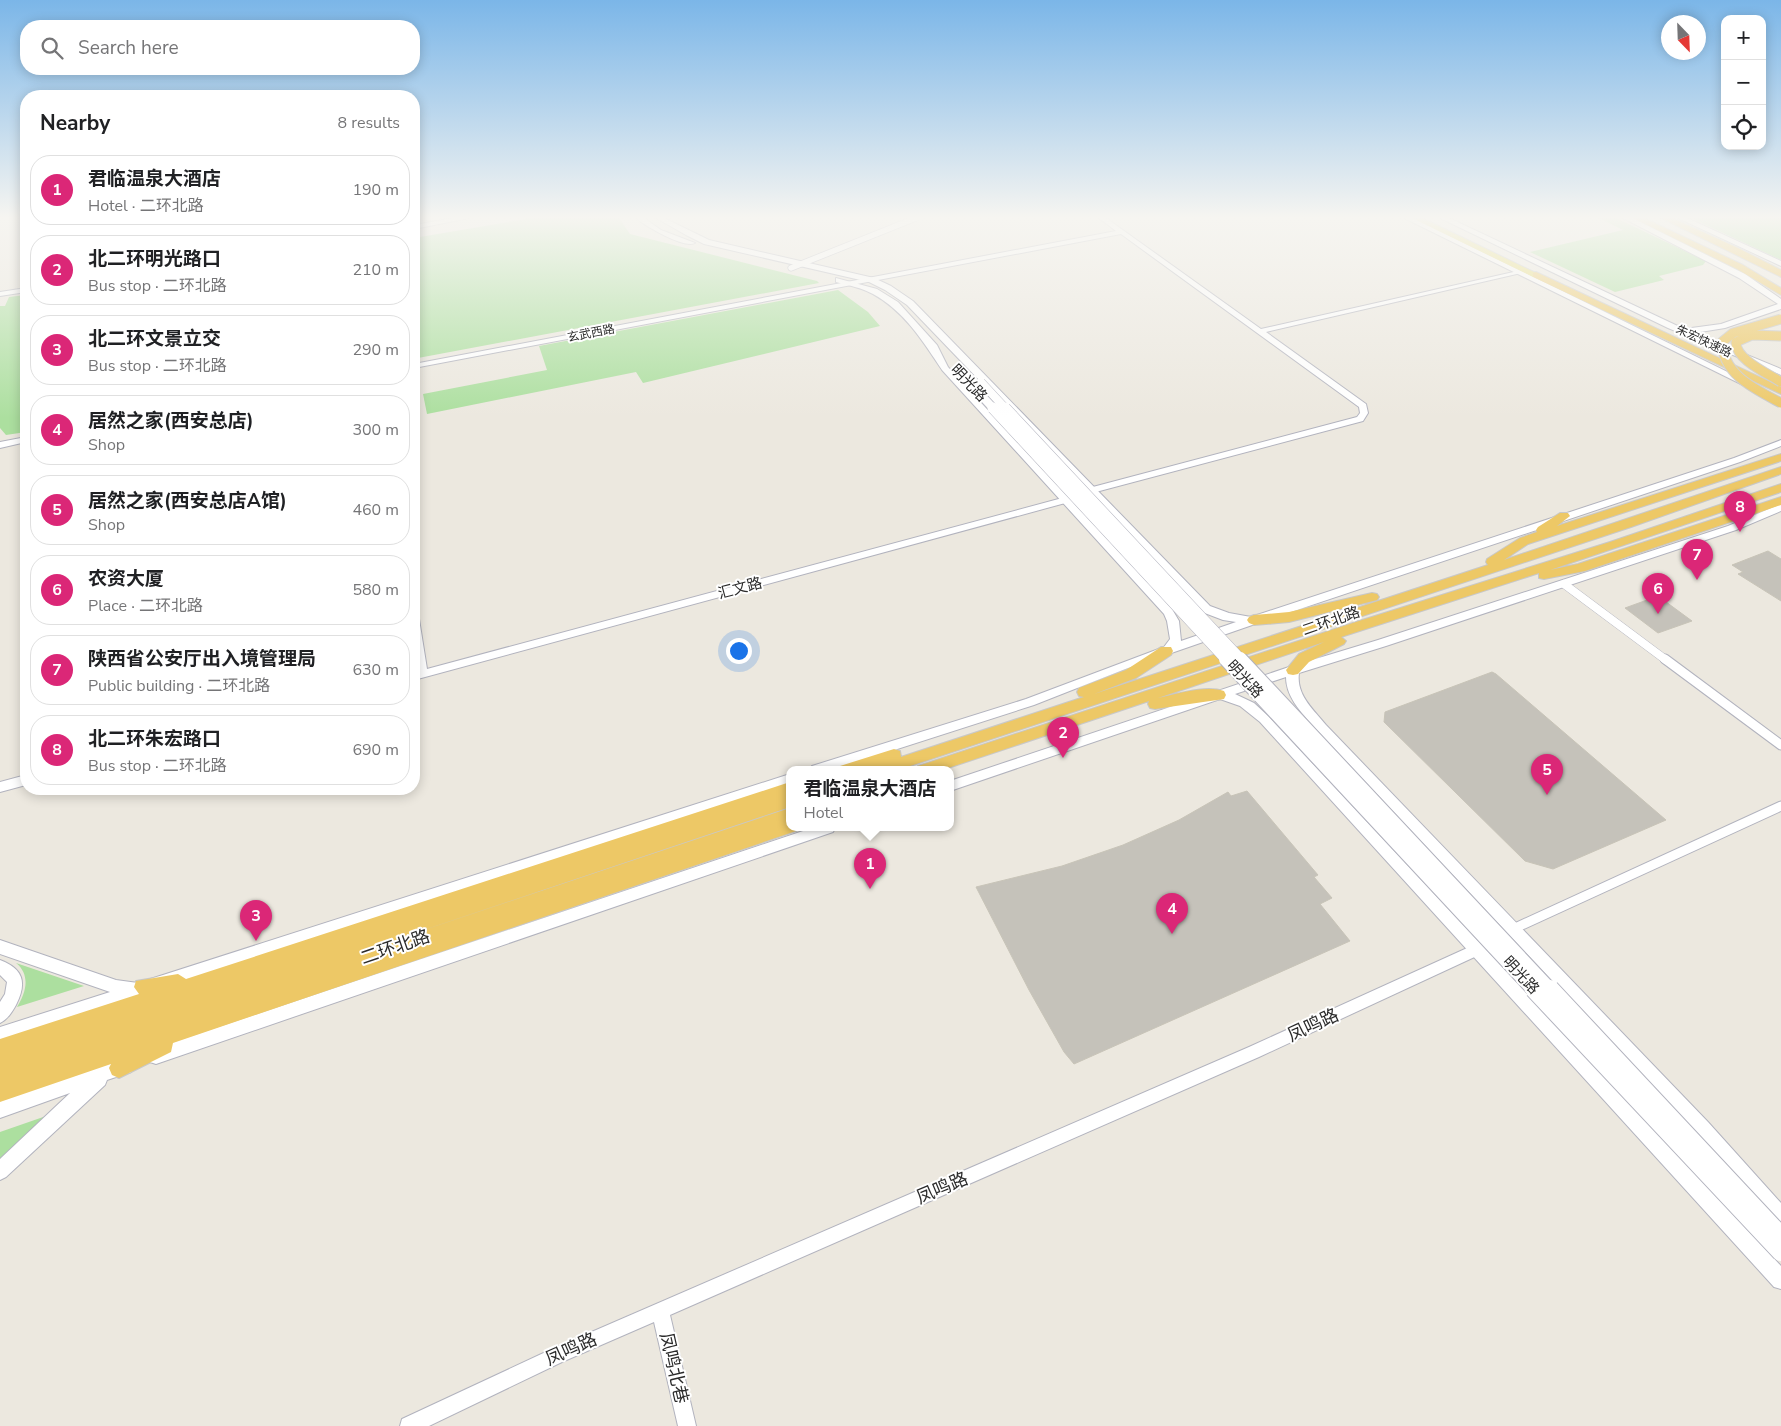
<!DOCTYPE html>
<html lang="en">
<head>
<meta charset="utf-8">
<style>
  body { margin:0; font-family:"Nunito Sans","Noto Sans SC",sans-serif; background:#f6f6f6; color:#202124 }
  .controls { position:absolute; right:15px; top:15px; display:grid; overflow:hidden; border-radius:10px; box-shadow:0 2px 12px #0003 }
  .controls button { width:45px; height:45px; display:grid; place-items:center; padding:0; border:0; border-bottom:1px solid #e0e0e0; background:#fff; color:#202124; font:25px sans-serif }
  .compass { position:absolute; left:1661px; top:15px; width:45px; height:45px; border-radius:50%; background:#fff; box-shadow:0 2px 12px #0003; rotate:157deg }
  .you { position:absolute; left:738px; top:650px; width:18px; height:18px; margin:-12px; border:4px solid #fff; border-radius:50%; background:#1a73e8; box-shadow:0 0 0 8px #1a73e833 }
  .badge { display:grid; place-items:center; width:32px; height:32px; border-radius:50%; background:#db2777; color:#fff; font-size:16px; font-weight:700 }
  .pin { position:absolute; translate:-50% -41px; filter:drop-shadow(0 1px 2px #0008) }
  .pin::after { content:''; position:absolute; top:26px; width:18px; height:15px; background:inherit; clip-path:polygon(0 0,100% 0,50% 100%) }
  .popup { position:absolute; left:786px; top:766px; width:168px; height:65px; box-sizing:border-box; display:grid; place-content:center; border-radius:10px; background:#fff; filter:drop-shadow(0 1px 4px #0005); font-size:16px; white-space:nowrap; color:#757577 }
  .popup b { font-size:19px; color:#202124 }
  .popup::after { content:''; position:absolute; left:50%; top:100%; margin-left:-10px; border:10px solid transparent; border-top-color:#fff }
  .list { margin:0; padding:0; list-style:none }
  h2 { display:flex; justify-content:space-between; align-items:center; height:65px; margin:0; padding:0 20px; font-size:21px }
  h2 small { font-size:16px; font-weight:400; color:#757577 }
  .list li { display:grid; grid-template-columns:32px 1fr auto; gap:15px; align-items:center; box-sizing:border-box; height:70px; margin:0 10px 10px; padding:0 10px; border:1px solid #e0e0e0; border-radius:20px }
  .list b { display:block; font-size:19px; white-space:nowrap }
  .list p { margin:0; font-size:16px; white-space:nowrap; color:#757577 }
  .list em { font-size:16px; font-style:normal; color:#757577 }
  .icon { flex:none; width:28px; height:28px; fill:none; stroke:currentColor; stroke-width:2; stroke-linecap:round; stroke-linejoin:round }
  .map { position:relative; flex:none; width:1781px; height:1426px; overflow:hidden }
  .search { position:absolute; background:#fff; box-shadow:0 2px 12px #0003; left:20px; top:20px; width:400px; height:55px; display:flex; align-items:center; gap:12px; box-sizing:border-box; padding:0 18px; border-radius:20px; color:#757577; font-size:19px }
  .panel { position:absolute; background:#fff; box-shadow:0 2px 12px #0003; left:20px; top:90px; width:400px; height:705px; border-radius:20px }
  .map>svg:first-child { display:block }
  .green { fill:#acdf9f }
  .building { fill:#c5c2ba; stroke:#c8c4b8 }
  .lines { fill:none; stroke-linecap:round; stroke-linejoin:round }
  .minor-far2-casing { stroke:#b2b3be; stroke-width:7 }
  .minor-far1-casing { stroke:#b2b3be; stroke-width:9 }
  .minor-casing { stroke:#b2b3be; stroke-width:11 }
  .tertiary-casing { stroke:#b2b3be; stroke-width:2 }
  .secondary-casing { stroke:#b2b3be; stroke-width:2 }
  .primary-casing { stroke:#c8c8c8; stroke-width:2 }
  .trunk-casing { stroke:#c8c8c8; stroke-width:2 }
  .minor-far2 { stroke:#fff; stroke-width:5.5 }
  .minor-far1 { stroke:#fff; stroke-width:8 }
  .minor { stroke:#fff; stroke-width:9 }
  .tertiary { fill:#fff; fill-rule:evenodd }
  .secondary { fill:#fff; fill-rule:evenodd }
  .primary { fill:#e7db69; fill-rule:evenodd }
  .trunk { fill:#edc866; fill-rule:evenodd }
  .secondary-bridge-far3-casing { stroke:#b2b3be; stroke-width:9; stroke-linecap:butt }
  .secondary-bridge-far2-casing { stroke:#b2b3be; stroke-width:12; stroke-linecap:butt }
  .secondary-bridge-far1-casing { stroke:#b2b3be; stroke-width:16; stroke-linecap:butt }
  .secondary-bridge-casing { stroke:#b2b3be; stroke-width:20; stroke-linecap:butt }
  .trunk-bridge-casing { stroke:#c8c8c8; stroke-width:11; stroke-linecap:butt }
  .secondary-bridge-far3 { stroke:#fff; stroke-width:8 }
  .secondary-bridge-far2 { stroke:#fff; stroke-width:11 }
  .secondary-bridge-far1 { stroke:#fff; stroke-width:14 }
  .secondary-bridge { stroke:#fff; stroke-width:18 }
  .trunk-bridge { stroke:#edc866; stroke-width:9 }
  .labels { text-anchor:middle; stroke-width:4; stroke-linejoin:round; paint-order:stroke }
  .far-street-label { font-size:12px; fill:#2b2b2b; stroke:#fff }
  .street-label { font-size:15px; fill:#2b2b2b; stroke:#fff }
  .near-street-label { font-size:18px; fill:#2b2b2b; stroke:#fff }
</style>
</head>
<body>
<div class="map">
<svg width="1781" height="1426" viewBox="0 0 1781 1426">
  <rect width="100%" height="100%" fill="#ece8df"/>
  <path class="green" d="M532 218H619L630 234 817 281 819 283 418 358 414 337V238Z
    M1599 218H1616L1706 261 1703 265 1659 276 1664 280 1615 292 1530 252 1623 230Z
    M1691 218H1781V260Z
    M838 290 868 312 880 326 643 383 636 372 427 414 423 394 547 370 539 346Z
    M26 295V432L6 435 0 428V306H5L9 297Z
    M16 963 84 986 17 1007C26 993 31 975 16 963Z
    M49 1115 0 1160V1132Z"/>
  <path class="building" d="M1768 551 1781 559V601L1738 574 1743 572 1732 565Z
    M1658 596 1692 621 1658 633 1625 608Z
    M1492 672 1496 674 1666 820 1553 869 1525 861 1384 722 1385 712Z
    M1247 791 1318 875 1314 877 1332 898 1320 904 1350 941 1074 1064 1064 1052 1029 990 976 887 1062 866 1123 845 1179 820 1228 792 1231 796Z"/>
  <g class="lines">
    <defs>
      <path id="minor-far2" d="M791 268 916 218"/>
      <path id="minor-far1" d="M1564 584 1666 660"/>
      <path id="minor" d="M1665 659 1781 745
        M1513 929 1781 806"/>
      <path id="tertiary" d="M454 218H469L414 229V225Z
        M1099 218H1106L1261 329 1518 271 1521 273 1266 332 1366 404 1368 413 1363 421 1092 493 1088 490 1089 488 1357 417 1360 413 1359 407 1121 234 414 368V364L1116 231Z
        M26 288V292L0 296V292Z
        M26 437V442L0 448V442Z
        M1066 497 1069 498V502L414 680V672H416L414 654V616L419 619 427 669Z
        M26 775V785L0 792V782Z
        M1476 944 1481 946 1483 950 1481 954 1259 1057 670 1315 696 1426H678L654 1322 562 1362 429 1426H400L402 1419 550 1350 1249 1047Z"/>
      <path id="secondary" d="M636 218H644L661 230 695 243C685 249 645 226 636 218Z
        M656 218H664L709 240 874 278 891 286 913 301 1210 606 1229 613 1251 617 1734 458 1781 440V446L1740 462 1258 623 1128 668 1034 705 832 770H811L812 766 1026 699 1164 647 1170 639 1167 621 1164 614 942 370C923 341 904 311 873 294 862 288 848 285 836 282V278L877 289 898 302 937 345 948 367 1172 609 1179 621 1181 641 1236 622 1223 620 1202 612 907 305 885 290 869 282 704 244 686 235Z
        M1404 218H1413L1750 383 1743 385Z
        M1440 218H1449L1684 329 1721 324 1778 304 1739 278 1623 218H1632L1745 274 1781 299V309L1725 328 1694 333 1781 369V375L1668 328Z
        M1678 218H1687L1781 261V266Z
        M1781 504V511L1736 530 1386 646 1299 673C1296 695 1313 709 1326 725L1708 1122 1781 1203V1226L1775 1223 1696 1134 1318 731C1304 715 1286 699 1286 677L1235 694 1254 703 1268 716 1781 1266V1289L1774 1287 1260 722 1240 706 1220 699 950 791V781L1289 667 1378 640 1728 526Z
        M790 774V784L0 1043V1027L110 992 0 954V940L116 980 138 983Z
        M812 828H835L833 832 156 1064 150 1062 148 1056 150 1050 156 1048Z
        M0 960C24 969 27 983 16 1005 12 1012 8 1019 0 1023V1002L5 994 7 982 0 975Z
        M125 1058 131 1060 133 1066 131 1072 107 1080 105 1085 6 1177 0 1180V1159L70 1093 0 1118V1100Z"/>
      <path id="primary" d="M1412 218H1422L1540 275 1533 277Z"/>
      <path id="trunk" d="M1633 218H1644L1743 265 1781 288V295L1737 269Z
        M1661 218H1672L1738 248 1781 270V277Z
        M1536 272 1781 387V394L1533 277V273Z
        M1781 454V461L1528 544 1504 560 1781 467V474L1631 527 898 770H872L873 768 865 770H838L840 766 894 749 900 751 901 757 1084 697 1079 696 1077 692 1079 688 1126 670 1161 647H1171L1173 651 1171 655 1136 678 1094 694 1488 565 1486 562 1487 559 1520 538 1537 532 1536 530 1538 527 1560 513H1568L1570 516 1557 526Z
        M1781 484V492L1550 570 1578 564 1781 497V505L1585 571 1544 579 1539 578V573L1341 637 1346 641 1344 644 1309 662 1298 674 1293 675 1288 674 1286 670 1299 654 1324 642 1158 698C1178 694 1204 685 1224 691L1226 695 1224 699 1155 709 1150 708 1148 704 1149 701 942 770H916L918 766 1359 621 1610 542Z
        M1372 593 1377 594 1379 597 1377 600 1289 622 1254 625 1249 623 1247 620 1249 617 1254 615 1289 612Z
        M790 782V807L376 946 790 808V828H797L796 831 173 1043 171 1052 119 1078 112 1075 109 1068 111 1064 0 1102V1039L139 994 134 987 136 981 178 974 186 979Z"/>
    </defs>
    <use href="#minor-far2" class="minor-far2-casing"/>
    <use href="#minor-far1" class="minor-far1-casing"/>
    <use href="#minor" class="minor-casing"/>
    <use href="#tertiary" class="tertiary-casing"/>
    <use href="#secondary" class="secondary-casing"/>
    <use href="#primary" class="primary-casing"/>
    <use href="#trunk" class="trunk-casing"/>
    <use href="#minor-far2" class="minor-far2"/>
    <use href="#minor-far1" class="minor-far1"/>
    <use href="#minor" class="minor"/>
    <use href="#tertiary" class="tertiary"/>
    <use href="#secondary" class="secondary"/>
    <use href="#primary" class="primary"/>
    <use href="#trunk" class="trunk"/>
    <defs>
      <path id="secondary-bridge-far3" d="M964 377 994 409
        M981 382 1006 409"/>
      <path id="secondary-bridge-far2" d="M993 408 1227 660
        M1005 408 1241 660"/>
      <path id="secondary-bridge-far1" d="M1226 659 1535 991
        M1240 659 1551 991"/>
      <path id="secondary-bridge" d="M1534 989 1781 1252
        M1550 989 1781 1236"/>
      <path id="trunk-bridge" d="M1781 319 1733 333 1722 342C1723 375 1755 389 1781 403
        M1781 336 1752 335 1736 342C1735 359 1767 373 1781 382"/>
    </defs>
    <use href="#secondary-bridge-far3" class="secondary-bridge-far3-casing"/>
    <use href="#secondary-bridge-far2" class="secondary-bridge-far2-casing"/>
    <use href="#secondary-bridge-far1" class="secondary-bridge-far1-casing"/>
    <use href="#secondary-bridge" class="secondary-bridge-casing"/>
    <use href="#trunk-bridge" class="trunk-bridge-casing"/>
    <use href="#secondary-bridge-far3" class="secondary-bridge-far3"/>
    <use href="#secondary-bridge-far2" class="secondary-bridge-far2"/>
    <use href="#secondary-bridge-far1" class="secondary-bridge-far1"/>
    <use href="#secondary-bridge" class="secondary-bridge"/>
    <use href="#trunk-bridge" class="trunk-bridge"/>
  </g>
  <linearGradient id="sky" x2="0" y2="1"><stop stop-color="#7bb6e8"/><stop offset="0.52" stop-color="#f6f5f1"/><stop offset="1" stop-color="#f6f5f1" stop-opacity="0"/></linearGradient>
  <rect width="1781" height="418" fill="url(#sky)"/>
  <g class="labels">
    <g class="far-street-label">
      <text transform="translate(591 333) rotate(-11)" y="4">玄武西路</text>
      <text transform="translate(1704 341) rotate(25)" y="4">朱宏快速路</text>
    </g>
    <g class="street-label">
      <text transform="translate(969 383) rotate(46)" y="5">明光路</text>
      <text transform="translate(740 588) rotate(-15)" y="5">汇文路</text>
      <text transform="translate(1331 621) rotate(-19)" y="5">二环北路</text>
      <text transform="translate(1245 679) rotate(47)" y="5">明光路</text>
      <text transform="translate(1521 975) rotate(47)" y="5">明光路</text>
    </g>
    <g class="near-street-label">
      <text transform="translate(395 947) rotate(-19)" y="6">二环北路</text>
      <text transform="translate(1313 1025) rotate(-25)" y="6">凤鸣路</text>
      <text transform="translate(942 1188) rotate(-23)" y="6">凤鸣路</text>
      <text transform="translate(571 1349) rotate(-24)" y="6">凤鸣路</text>
      <text transform="translate(674 1368) rotate(77)" y="6">凤鸣北巷</text>
    </g>
  </g>
</svg>
<div class="controls">
<button>+</button>
<button>−</button>
<button><svg class="icon" aria-label="locate" viewBox="0 0 24 24"><circle cx="12" cy="12" r="6"/><path d="M12 2v4M12 18v4M2 12h4M18 12h4"/></svg></button>
</div>
<svg class="compass" viewBox="-18 -18 36 36"><path d="M0-13l5 13h-10z" fill="#e53935"/><path d="M0 13l5-13h-10z" fill="#757577"/></svg>
<div class="you"></div>
<div class="pin badge" style="left:870px;top:889px">1</div>
<div class="popup"><b>君临温泉大酒店</b>Hotel</div>
<div class="pin badge" style="left:1063px;top:758px">2</div>
<div class="pin badge" style="left:256px;top:941px">3</div>
<div class="pin badge" style="left:1172px;top:934px">4</div>
<div class="pin badge" style="left:1547px;top:795px">5</div>
<div class="pin badge" style="left:1658px;top:614px">6</div>
<div class="pin badge" style="left:1697px;top:580px">7</div>
<div class="pin badge" style="left:1740px;top:532px">8</div>
<div class="search"><svg class="icon" aria-label="search" viewBox="0 0 24 24"><circle cx="10" cy="10" r="6"/><path d="M15 15l6 6"/></svg>Search here</div>
<section class="panel">
<h2>Nearby<small>8 results</small></h2>
<ul class="list">
<li><span class="badge">1</span><div><b>君临温泉大酒店</b><p>Hotel · 二环北路</p></div><em>190 m</em></li>
<li><span class="badge">2</span><div><b>北二环明光路口</b><p>Bus stop · 二环北路</p></div><em>210 m</em></li>
<li><span class="badge">3</span><div><b>北二环文景立交</b><p>Bus stop · 二环北路</p></div><em>290 m</em></li>
<li><span class="badge">4</span><div><b>居然之家(西安总店)</b><p>Shop</p></div><em>300 m</em></li>
<li><span class="badge">5</span><div><b>居然之家(西安总店A馆)</b><p>Shop</p></div><em>460 m</em></li>
<li><span class="badge">6</span><div><b>农资大厦</b><p>Place · 二环北路</p></div><em>580 m</em></li>
<li><span class="badge">7</span><div><b>陕西省公安厅出入境管理局</b><p>Public building · 二环北路</p></div><em>630 m</em></li>
<li><span class="badge">8</span><div><b>北二环朱宏路口</b><p>Bus stop · 二环北路</p></div><em>690 m</em></li>
</ul>
</section>
</div>
</body>
</html>
